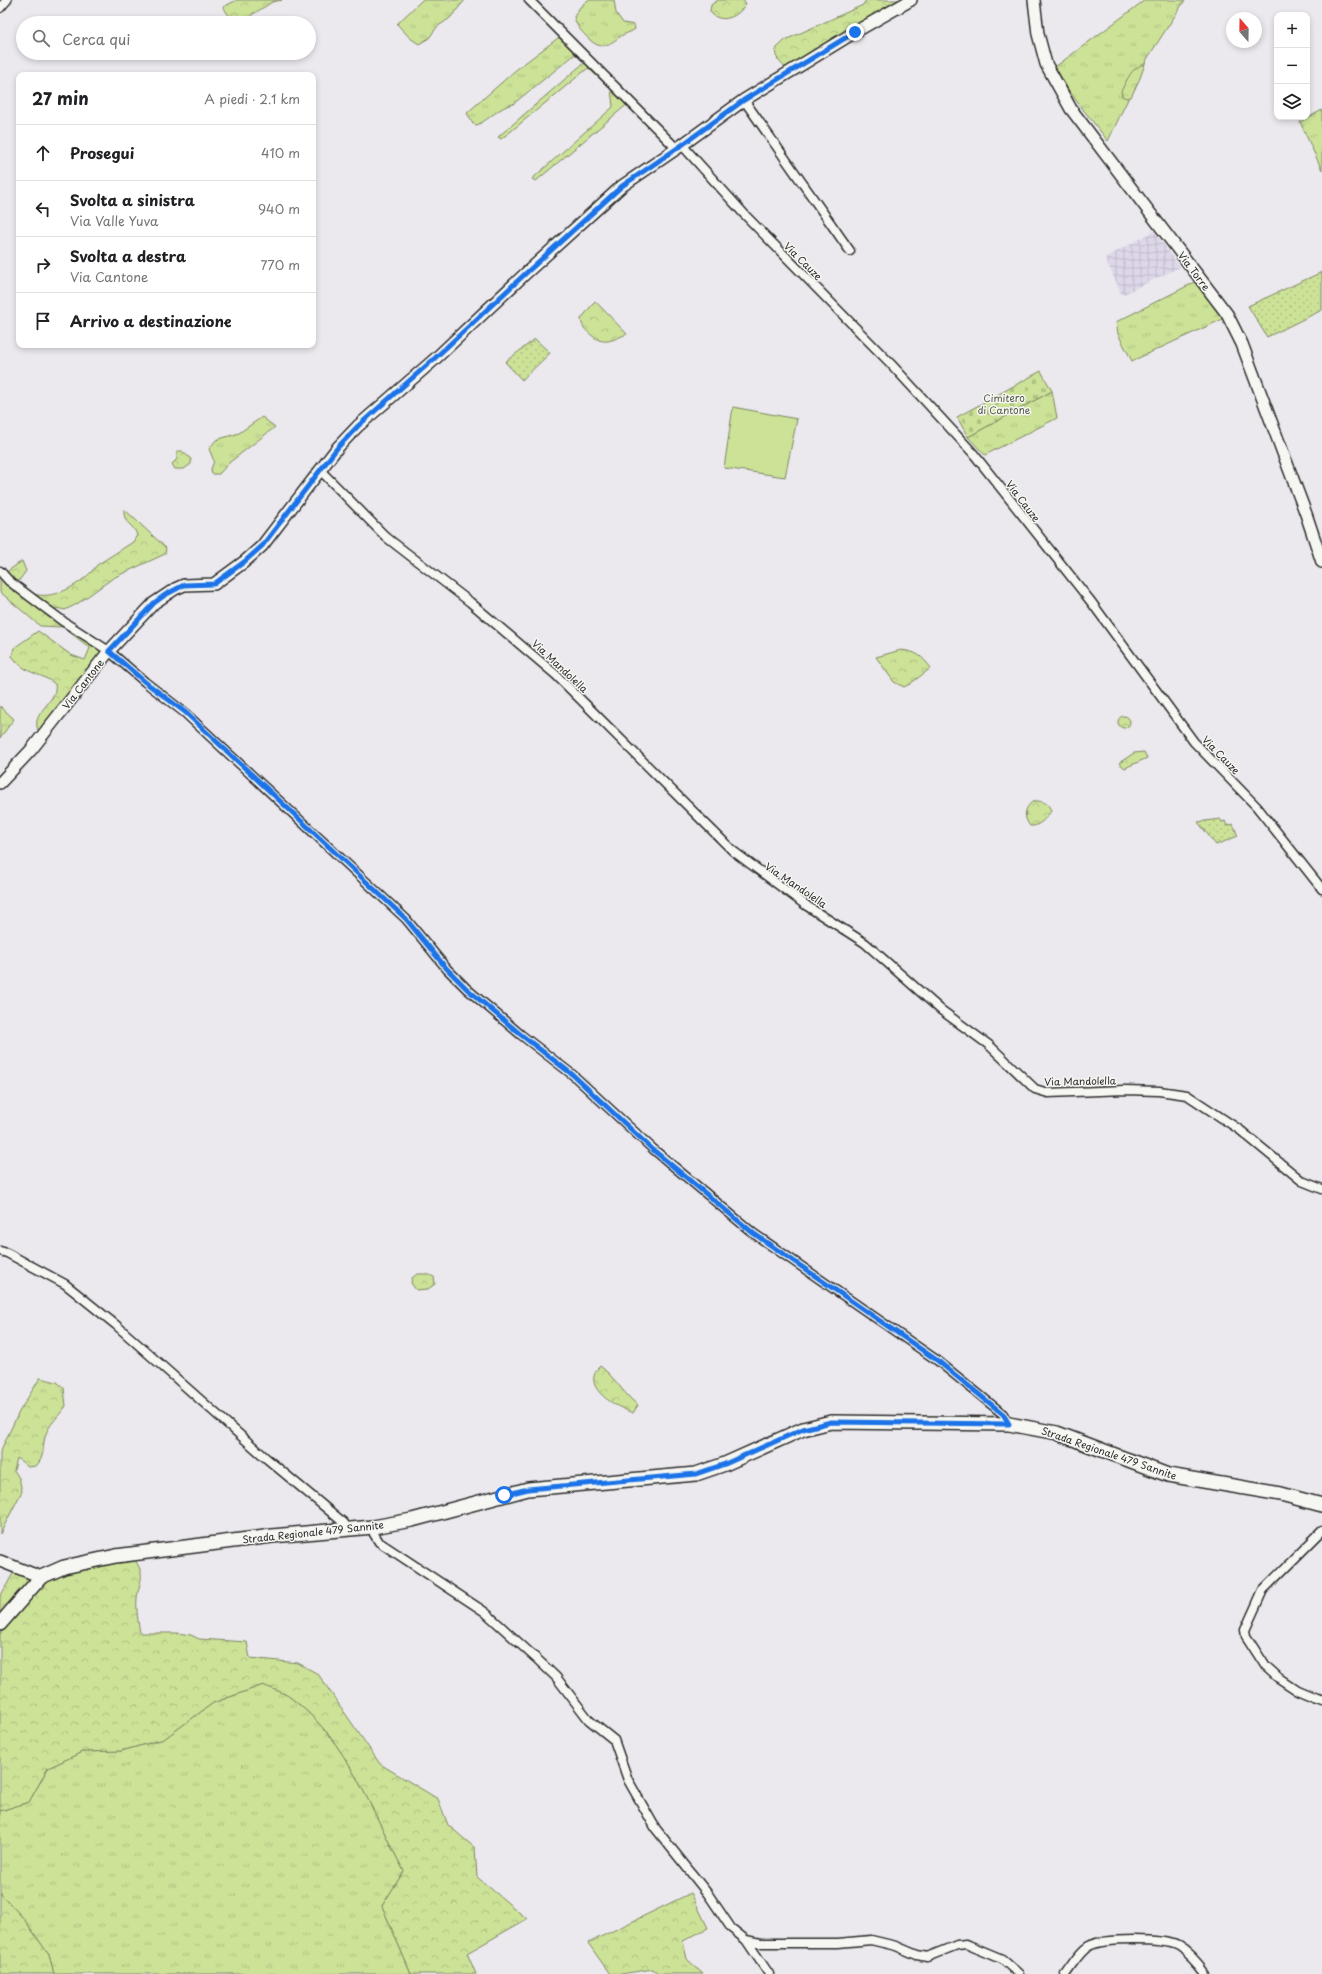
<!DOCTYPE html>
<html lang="it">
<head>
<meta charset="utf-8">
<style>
  body { margin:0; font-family:"Playpen Sans",sans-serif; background:#f2f2f2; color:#202124 }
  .controls { position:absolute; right:12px; top:12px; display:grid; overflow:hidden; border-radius:8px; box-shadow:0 2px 6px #0003 }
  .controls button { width:36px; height:36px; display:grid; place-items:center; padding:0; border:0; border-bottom:1px solid #e0e0e0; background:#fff; color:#202124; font:20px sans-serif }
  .compass { position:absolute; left:1226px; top:12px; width:36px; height:36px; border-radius:50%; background:#fff; box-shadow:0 2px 6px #0003; rotate:340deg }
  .stop { position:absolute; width:12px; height:12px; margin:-9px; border:3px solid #1a73e8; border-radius:50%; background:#fff }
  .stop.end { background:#1a73e8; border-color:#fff; box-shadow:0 1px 4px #0008 }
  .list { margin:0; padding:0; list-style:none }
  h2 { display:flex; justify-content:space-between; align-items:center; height:52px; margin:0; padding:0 16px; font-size:17px }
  h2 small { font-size:13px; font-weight:400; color:#757577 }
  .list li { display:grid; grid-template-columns:26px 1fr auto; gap:12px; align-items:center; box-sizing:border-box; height:56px; padding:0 16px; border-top:1px solid #e0e0e0 }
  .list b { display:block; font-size:15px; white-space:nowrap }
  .list p { margin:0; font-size:13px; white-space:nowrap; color:#757577 }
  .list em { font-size:13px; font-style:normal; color:#757577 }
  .icon { flex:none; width:22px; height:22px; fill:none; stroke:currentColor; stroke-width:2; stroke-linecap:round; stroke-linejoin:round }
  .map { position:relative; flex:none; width:1322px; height:1974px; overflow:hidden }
  .search { position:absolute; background:#fff; box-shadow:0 2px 6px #0003; left:16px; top:16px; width:300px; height:44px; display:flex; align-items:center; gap:10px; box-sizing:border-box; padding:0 14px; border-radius:22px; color:#757577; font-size:15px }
  .panel { position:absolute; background:#fff; box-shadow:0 2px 6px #0003; left:16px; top:72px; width:300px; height:276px; border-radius:8px }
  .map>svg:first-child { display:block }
  .industrial { fill:url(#industrial-grid) }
  .grass { fill:url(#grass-tufts); stroke:#7c8661 }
  .forest { fill:url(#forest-crowns); stroke:#7c8661 }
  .cemetery { fill:url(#cemetery-stones); stroke:#7c8661 }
  .park { fill:#cce297; stroke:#7c8661 }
  .garden { fill:url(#garden-dots); stroke:#7c8661 }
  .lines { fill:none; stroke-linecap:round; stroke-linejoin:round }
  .street-casing { stroke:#2b2b2b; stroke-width:11 }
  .secondary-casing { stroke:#2b2b2b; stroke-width:14 }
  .primary-casing { stroke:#2b2b2b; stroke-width:16 }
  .street { stroke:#f6f6f2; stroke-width:8 }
  .secondary { stroke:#f6f6f2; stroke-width:11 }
  .primary { stroke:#f6f6f2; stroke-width:13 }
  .route { stroke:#1a73e8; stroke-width:5 }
  .labels { text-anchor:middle; stroke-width:3; stroke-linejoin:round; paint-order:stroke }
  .street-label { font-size:10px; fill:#2b2b2b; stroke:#f6f6f2 }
  .park-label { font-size:10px; fill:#535946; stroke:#f6f6f2 }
</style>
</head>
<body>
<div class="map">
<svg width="1322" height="1974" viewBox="0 0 1322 1974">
  <defs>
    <pattern id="industrial-grid" width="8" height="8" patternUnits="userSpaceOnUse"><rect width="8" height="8" fill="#ded7e9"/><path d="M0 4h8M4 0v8" fill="none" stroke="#bfb9c8"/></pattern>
    <pattern id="grass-tufts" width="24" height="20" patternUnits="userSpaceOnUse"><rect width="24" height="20" fill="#cce297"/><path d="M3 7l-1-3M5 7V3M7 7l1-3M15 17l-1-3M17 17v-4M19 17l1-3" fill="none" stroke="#afc282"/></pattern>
    <pattern id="forest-crowns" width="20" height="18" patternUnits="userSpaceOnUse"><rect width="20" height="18" fill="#cce297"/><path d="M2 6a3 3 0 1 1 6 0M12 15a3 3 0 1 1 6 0" fill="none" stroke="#afc282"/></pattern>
    <pattern id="cemetery-stones" width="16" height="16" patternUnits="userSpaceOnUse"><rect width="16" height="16" fill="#cce297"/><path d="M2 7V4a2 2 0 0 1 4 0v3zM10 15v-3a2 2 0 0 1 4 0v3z" fill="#afc282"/></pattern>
    <pattern id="garden-dots" width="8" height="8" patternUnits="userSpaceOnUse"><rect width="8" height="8" fill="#cce297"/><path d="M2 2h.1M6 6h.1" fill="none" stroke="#afc282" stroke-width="1.8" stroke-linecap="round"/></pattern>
  </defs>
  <rect width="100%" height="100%" fill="#ebe8ee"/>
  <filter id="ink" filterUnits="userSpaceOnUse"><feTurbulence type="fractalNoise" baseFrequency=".025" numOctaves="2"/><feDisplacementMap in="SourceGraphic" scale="8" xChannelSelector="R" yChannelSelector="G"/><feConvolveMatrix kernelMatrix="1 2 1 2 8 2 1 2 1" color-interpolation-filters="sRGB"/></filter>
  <g filter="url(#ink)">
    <path class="industrial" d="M1154 231 1180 267 1122 295 1105 258Z"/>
    <path class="grass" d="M422 0H465L450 18 437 27 429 38 419 44 410 38 397 24Z
      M588 0H614L616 13 623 23 634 25 635 29C630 33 625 33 621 36 606 47 600 51 586 36 580 30 576 25 574 17L580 7Z
      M1145 0H1185L1147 59 1108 141 1071 94 1055 67Z
      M562 35 578 52 513 104C499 107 490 119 477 125L473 124 467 113 517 69Z
      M586 61 630 102 536 181 532 179 613 107 611 89 588 68 510 132 501 139 498 137Z
      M1322 110V170L1300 122Z
      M1199 280 1225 318 1132 361 1118 334 1116 322Z
      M1052 391 1057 418 985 455 968 437Z
      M262 417 275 427 230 462 219 474H212L211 469 214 461 209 449 216 440 239 433Z
      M0 706 14 719 0 738Z
      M263 1685C272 1689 284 1692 291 1698 348 1740 371 1811 404 1871L382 1906 411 1974H54L49 1955 24 1919 0 1893V1811L29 1802 48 1768 82 1752 121 1751 164 1739 213 1703Z"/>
    <path class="forest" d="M237 0H282L272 2 239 23H222L230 17 223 7Z
      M718 0H743L746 4C738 17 721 25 710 12L711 5Z
      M866 0H905L787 69C782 65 773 56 776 49 778 46 783 43 785 40L863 5Z
      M1145 64 1140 78 1131 97 1126 98 1122 96 1121 91C1127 81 1131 66 1145 64Z
      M595 301 627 334C611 340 604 347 589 333 584 329 582 326 581 319Z
      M177 451H182L191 459V464L184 469H175L172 464 177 459Z
      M124 509 166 548 165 554 113 578 77 604 65 610 56 608 51 614 104 652 41 735C25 714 59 703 55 684 38 671 27 676 12 656L14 648 38 631 71 655 85 660 90 648 63 627 40 626 0 592V574L8 571 22 561 26 571 18 582C38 611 81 587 97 565L133 542 137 535C133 523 123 525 124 509Z
      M901 650C917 652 921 655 931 668L910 684 904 687 894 682 876 657Z
      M1118 722a6 6 0 1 1 12 0a6 6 0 1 1-12 0Z
      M1144 752 1147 758 1125 768 1119 763 1134 753Z
      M1038 801C1045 802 1049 804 1051 811 1046 818 1039 827 1030 826 1023 817 1024 809 1032 802Z
      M417 1274H427L434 1277 435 1284 428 1289 416 1290 411 1283 412 1278Z
      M600 1366C615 1377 623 1394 638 1405L633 1413C616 1407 579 1387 600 1366Z
      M40 1378 57 1382 64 1388 66 1406C59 1416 48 1425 45 1437 42 1448 45 1457 36 1466L28 1467 17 1458 14 1470 19 1478 22 1491 0 1534V1452L19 1412Z
      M134 1559C147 1576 139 1581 137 1598 136 1610 138 1621 140 1633H177L191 1635 199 1639 247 1642 250 1658 298 1663 318 1674 380 1764 438 1799 448 1825 475 1848 477 1877 527 1919 467 1953 476 1974H411L382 1906 404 1871C371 1811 348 1740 291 1698 284 1692 272 1689 263 1685L213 1703 164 1739 121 1751 82 1752 48 1768 29 1802 0 1811V1634C12 1618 24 1599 40 1587 66 1566 103 1564 134 1559Z
      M16 1568 32 1580 0 1617V1597Z
      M0 1893 24 1919 49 1955 54 1974H0Z
      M691 1893 708 1928 683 1941 687 1959 703 1974H657L653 1969 621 1974H610L588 1943Z"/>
    <path class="cemetery" d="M1041 371 1052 391 968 437 957 417Z"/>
    <path class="park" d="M733 407 797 419 785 477 724 468Z"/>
    <path class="garden" d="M1322 272V310L1267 337 1248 306Z
      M535 339 550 353 522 380 505 362Z
      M1220 819 1222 822 1225 821 1227 826 1233 824 1238 836 1216 845 1198 822Z"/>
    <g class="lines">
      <defs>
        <path id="street" d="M529 0 677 149
          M0 8 7 0
          M744 100 850 251
          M682 145 745 215 891 364 973 453 1092 603 1194 742 1257 807 1322 889
          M320 470 386 537 470 602 556 675 733 851 807 906 865 943 941 1010 989 1045 1035 1089 1048 1093 1125 1090 1159 1091 1187 1095 1240 1130 1302 1181 1322 1189
          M0 571 9 581 64 622 109 651 145 682 185 713 406 919 447 969 467 989 520 1034 573 1075 653 1149 753 1233 938 1361 1003 1414 1009 1424
          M0 1251 7 1253 65 1284 116 1325 266 1458 344 1523 347 1530
          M373 1527 374 1534 379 1542 485 1612 538 1660 556 1677 589 1720 614 1740 628 1780 656 1829 708 1894 731 1928 746 1940 769 1974
          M1322 1531 1263 1590 1245 1630 1246 1636 1266 1667 1277 1677 1298 1691 1322 1701
          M746 1940 760 1943H838L871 1940 896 1946 917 1955 927 1957 957 1945 966 1944 1002 1959 1019 1974
          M1065 1974C1072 1965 1079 1952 1089 1946 1104 1938 1163 1938 1178 1946 1190 1953 1198 1963 1206 1974"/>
        <path id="secondary" d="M1034 0 1038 34 1046 64 1071 109 1227 314 1242 344 1306 514 1322 562
          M0 783 31 750 109 651 154 603 175 589 184 585 214 584 244 562 262 546 338 447 358 426 435 359 525 274 622 186 682 145 744 100 855 32 911 0
          M0 1561 41 1577"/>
        <path id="primary" d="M0 1624 41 1577 64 1567 116 1556 272 1536 373 1527 412 1520 528 1489 696 1474 725 1464 803 1429 831 1422 1009 1424 1057 1433 1168 1475 1281 1494 1322 1505"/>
      </defs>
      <use href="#street" class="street-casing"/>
      <use href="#secondary" class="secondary-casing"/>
      <use href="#primary" class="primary-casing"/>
      <use href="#street" class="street"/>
      <use href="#secondary" class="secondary"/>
      <use href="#primary" class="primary"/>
    </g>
  </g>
  <g class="lines" filter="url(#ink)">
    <path class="route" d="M504 1495 528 1489 696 1474 725 1464 803 1429 831 1422 1009 1424 1003 1414 938 1361 753 1233 652 1149 573 1075 520 1034 467 989 447 969 406 919 185 712 145 682 109 651 154 603 165 595 184 585 214 584 244 562 262 546 338 447 358 426 435 358 525 274 622 186 682 145 744 100 855 32"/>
  </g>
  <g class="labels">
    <g class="street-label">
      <text transform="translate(803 261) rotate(45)" y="4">Via Cauze</text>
      <text transform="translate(1194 271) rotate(53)" y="4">Via Torre</text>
      <text transform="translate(1023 501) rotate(53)" y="4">Via Cauze</text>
      <text transform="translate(560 666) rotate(43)" y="4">Via Mandolella</text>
      <text transform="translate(83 684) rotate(-52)" y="4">Via Cantone</text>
      <text transform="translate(1221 755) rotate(46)" y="4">Via Cauze</text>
      <text transform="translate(796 885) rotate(34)" y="4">Via Mandolella</text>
      <text transform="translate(1080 1081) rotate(-1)" y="4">Via Mandolella</text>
      <text transform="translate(1109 1453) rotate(19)" y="4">Strada Regionale 479 Sannite</text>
      <text transform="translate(313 1532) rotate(-6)" y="4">Strada Regionale 479 Sannite</text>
    </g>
    <g class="park-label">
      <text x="1004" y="402">Cimitero<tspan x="1004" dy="12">di Cantone</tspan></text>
    </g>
  </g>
</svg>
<div class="controls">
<button>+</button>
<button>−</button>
<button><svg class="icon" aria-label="layers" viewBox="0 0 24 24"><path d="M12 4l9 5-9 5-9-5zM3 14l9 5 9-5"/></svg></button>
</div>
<svg class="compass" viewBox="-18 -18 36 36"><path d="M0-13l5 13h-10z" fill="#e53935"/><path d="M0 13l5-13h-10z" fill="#757577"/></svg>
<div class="stop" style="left:504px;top:1495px"></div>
<div class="stop end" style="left:855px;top:32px"></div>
<div class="search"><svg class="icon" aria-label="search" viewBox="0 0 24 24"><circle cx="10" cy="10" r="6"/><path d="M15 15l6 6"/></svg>Cerca qui</div>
<section class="panel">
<h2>27 min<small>A piedi · 2.1 km</small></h2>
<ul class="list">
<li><svg class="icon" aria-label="ahead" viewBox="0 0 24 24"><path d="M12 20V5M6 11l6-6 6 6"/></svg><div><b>Prosegui</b></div><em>410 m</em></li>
<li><svg class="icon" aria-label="left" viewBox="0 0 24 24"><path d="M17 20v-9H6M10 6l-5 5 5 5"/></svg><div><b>Svolta a sinistra</b><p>Via Valle Yuva</p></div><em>940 m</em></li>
<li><svg class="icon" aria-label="right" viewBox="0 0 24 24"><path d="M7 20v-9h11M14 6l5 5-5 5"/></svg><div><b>Svolta a destra</b><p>Via Cantone</p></div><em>770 m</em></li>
<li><svg class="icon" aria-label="arrive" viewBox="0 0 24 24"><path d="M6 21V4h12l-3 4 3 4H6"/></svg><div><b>Arrivo a destinazione</b></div></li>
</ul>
</section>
</div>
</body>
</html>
